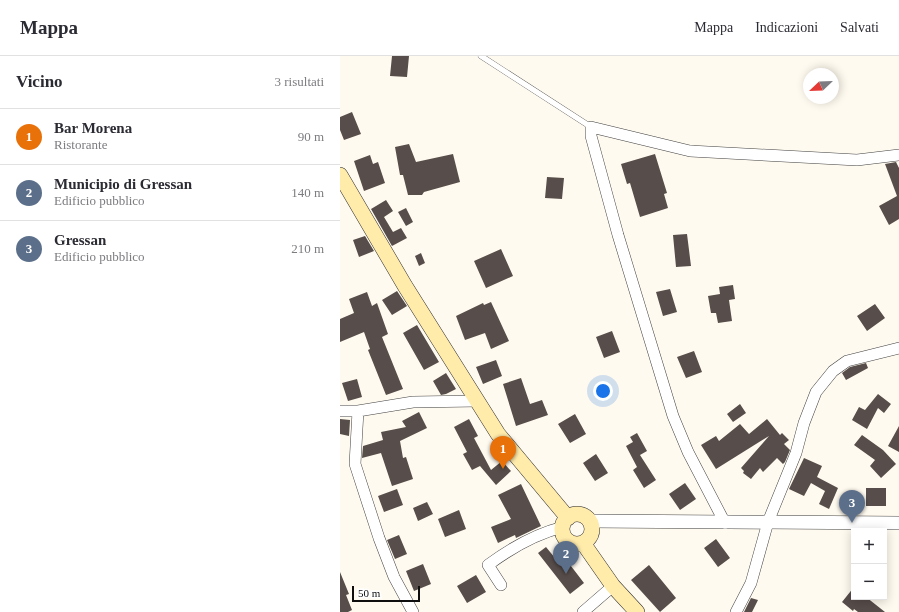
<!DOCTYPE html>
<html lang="it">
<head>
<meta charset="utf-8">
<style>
  body { margin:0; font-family:"Times New Roman",serif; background:#f2f2f3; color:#2b2b33 }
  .controls { position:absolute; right:12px; bottom:12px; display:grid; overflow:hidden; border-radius:0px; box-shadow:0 2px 10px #0003 }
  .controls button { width:36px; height:36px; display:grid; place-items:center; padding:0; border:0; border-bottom:1px solid #e1e1e2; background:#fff; color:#2b2b33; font:20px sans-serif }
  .compass { position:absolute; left:463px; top:12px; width:36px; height:36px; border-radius:50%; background:#fff; box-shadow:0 2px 10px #0003; rotate:247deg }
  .scale { position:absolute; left:12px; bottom:10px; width:68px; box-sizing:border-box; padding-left:4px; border:2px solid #0e0e0e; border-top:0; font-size:11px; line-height:14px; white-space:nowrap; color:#0e0e0e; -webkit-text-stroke:3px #fff; paint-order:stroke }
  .you { position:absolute; left:263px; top:335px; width:14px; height:14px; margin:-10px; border:3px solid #fff; border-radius:50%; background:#1a73e8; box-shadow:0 0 0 6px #1a73e833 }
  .badge { display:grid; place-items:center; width:26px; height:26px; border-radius:50%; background:#ea580c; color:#fff; font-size:13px; font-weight:700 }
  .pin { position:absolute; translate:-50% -33px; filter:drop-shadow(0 1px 2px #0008) }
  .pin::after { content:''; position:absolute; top:21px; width:14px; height:12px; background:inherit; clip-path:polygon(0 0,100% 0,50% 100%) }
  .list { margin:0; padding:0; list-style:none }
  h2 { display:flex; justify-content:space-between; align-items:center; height:52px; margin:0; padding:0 16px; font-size:17px }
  h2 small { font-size:13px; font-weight:400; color:#7c7c81 }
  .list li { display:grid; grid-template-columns:26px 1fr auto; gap:12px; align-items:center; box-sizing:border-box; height:56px; padding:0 16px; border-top:1px solid #e1e1e2 }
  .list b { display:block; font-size:15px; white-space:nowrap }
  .list p { margin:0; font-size:13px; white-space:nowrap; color:#7c7c81 }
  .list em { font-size:13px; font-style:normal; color:#7c7c81 }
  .map { position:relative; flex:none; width:559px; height:556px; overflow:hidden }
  header { display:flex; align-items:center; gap:24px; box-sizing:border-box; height:56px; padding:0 20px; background:#fff; border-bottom:1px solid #e1e1e2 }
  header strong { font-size:19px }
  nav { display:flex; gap:22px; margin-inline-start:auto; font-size:14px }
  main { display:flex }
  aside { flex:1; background:#fff }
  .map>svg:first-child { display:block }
  .building { fill:#574d4a }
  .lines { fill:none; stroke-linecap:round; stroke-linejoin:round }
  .service-casing { stroke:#414141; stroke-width:6 }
  .minor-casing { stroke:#414141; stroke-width:12 }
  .tertiary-casing { stroke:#414141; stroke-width:14 }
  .secondary-casing { stroke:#303030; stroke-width:16 }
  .service { stroke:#fff; stroke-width:5.5 }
  .minor { stroke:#fff; stroke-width:11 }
  .tertiary { stroke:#fff; stroke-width:13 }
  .secondary { stroke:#ffebaa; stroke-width:15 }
</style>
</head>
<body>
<header>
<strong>Mappa</strong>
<nav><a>Mappa</a><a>Indicazioni</a><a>Salvati</a></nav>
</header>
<main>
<aside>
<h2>Vicino<small>3 risultati</small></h2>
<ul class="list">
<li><span class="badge" style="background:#e8710a">1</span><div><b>Bar Morena</b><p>Ristorante</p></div><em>90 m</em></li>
<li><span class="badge" style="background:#5c6f8a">2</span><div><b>Municipio di Gressan</b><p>Edificio pubblico</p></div><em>140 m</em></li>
<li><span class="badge" style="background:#5c6f8a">3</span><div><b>Gressan</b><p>Edificio pubblico</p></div><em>210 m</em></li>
</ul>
</aside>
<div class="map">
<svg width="559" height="556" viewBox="0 0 559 556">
  <rect width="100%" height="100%" fill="#fffaef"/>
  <path class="building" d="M52 0H69L67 21 50 20Z
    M12 56 21 78 4 84 0 74V61Z
    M69 88 76 106 113 98 120 126 84 136 82 139H68L63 119H60L55 91Z
    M315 98 327 137 324 138 328 152 300 161 290 127 287 128 281 108Z
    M30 99 33 108 38 106 45 127 24 135 14 105Z
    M556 106 559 112V163L549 169 539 150 557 140 545 108Z
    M207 121 224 122 222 143 205 142Z
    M46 144 53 155 44 161 53 176 61 172 67 182 52 190 31 153Z
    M66 152 73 166 66 170 58 156Z
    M347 178 351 210 336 211 333 179Z
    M25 180 34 195 19 201 13 184Z
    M161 193 173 220 146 232 134 205Z
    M81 197 85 207 79 210 75 200Z
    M393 229 395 243 389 244 392 265 378 267 376 257H371L368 240 380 238 379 231Z
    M330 233 337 256 323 260 316 236Z
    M57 235 67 250 52 259 42 244Z
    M27 236 32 250 37 247 48 278 42 281 63 333 46 339 28 294 30 293 24 276 0 286V263L14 257 9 243Z
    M151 246 169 285 151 293 145 277 125 284 116 260 143 247 144 249Z
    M535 248 545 262 527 275 517 260Z
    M77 269 99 306 84 314 63 277Z
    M272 275 280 296 264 302 256 281Z
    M354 295 362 316 346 322 337 301Z
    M156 304 162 320 143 328 136 311Z
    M526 307 528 312 506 324 502 317 510 311Z
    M106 317 116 333 106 338 101 339 93 325Z
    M181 322 190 348 202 344 208 359 176 370 163 328Z
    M17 323 22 341 8 345 2 327Z
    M538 338 551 348 544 357 538 352 527 373 512 364 519 351 525 354Z
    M400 348 406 357 393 366 387 358Z
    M79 356 87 372 60 385 63 402 66 401 73 423 52 430 41 397 22 402 23 390 43 384 41 376 66 371 62 365Z
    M235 358 246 378 230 387 218 368Z
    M0 363 10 364 9 380 0 378Z
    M129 363 138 380 134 382 151 414 162 405 171 415 156 429 140 410 132 414 123 398 127 396 114 371Z
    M427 363 440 379 442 377 449 384 444 388 450 394 445 406 443 408 437 402 423 416 420 412 411 423 403 417 404 415 401 412 429 380 376 413 361 389 376 380 379 385 400 368 409 378Z
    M559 370V396L548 390Z
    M297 377 307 395 300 399 316 424 304 432 293 414 297 411 286 390 293 386 290 381Z
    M522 379 543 394 556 408 541 422 530 410 535 404 514 389Z
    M256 398 268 417 255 425 243 407Z
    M464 402 482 410 477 421 498 432 489 453 479 448 485 435 471 427 464 440 449 433Z
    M345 427 356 443 340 454 329 438Z
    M181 428 201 470 176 482 175 479 158 487 151 471 171 463 158 439Z
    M526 432H546V450H526Z
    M57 433 63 449 44 456 38 440Z
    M87 446 93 458 78 465 73 452Z
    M119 454 126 473 105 481 98 463Z
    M59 479 67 498 55 503 47 484Z
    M376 483 390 502 378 511 364 492Z
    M206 491 215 502 221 497 244 527 230 538 198 497Z
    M83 508 91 528 74 535 66 515Z
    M309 509 336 542 320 556 291 524Z
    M0 516 9 538 6 539 12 554 8 556H0Z
    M136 519 146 536 127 547 117 530Z
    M514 531V541H526L545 556H518L514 553 513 555 502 546Z
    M411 542 418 544 412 556H404Z"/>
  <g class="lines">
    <defs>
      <path id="service" d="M141 0 251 71"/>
      <path id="minor" d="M0 355H18L73 346 137 345
        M18 355 15 408 39 482 54 521 73 556
        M385 467 348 396 333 360 278 179 251 80V71L350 95 517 104 559 99
        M161 529 148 509C171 492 195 478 223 471
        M243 556 273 530
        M396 556 411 527 428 466 456 397 464 367 476 336 493 315 507 305 559 292"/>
      <path id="tertiary" d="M250 465 559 467"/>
      <path id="secondary" d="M0 119 65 230 158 378 228 462
        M222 473a15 15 0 1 1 30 0a15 15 0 1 1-30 0Z
        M243 487 273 530 297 556"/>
    </defs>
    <use href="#service" class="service-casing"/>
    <use href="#minor" class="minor-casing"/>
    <use href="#tertiary" class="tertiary-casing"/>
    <use href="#secondary" class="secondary-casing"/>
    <use href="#service" class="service"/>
    <use href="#minor" class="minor"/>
    <use href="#tertiary" class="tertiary"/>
    <use href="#secondary" class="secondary"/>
  </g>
</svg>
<div class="controls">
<button>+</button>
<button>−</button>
</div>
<svg class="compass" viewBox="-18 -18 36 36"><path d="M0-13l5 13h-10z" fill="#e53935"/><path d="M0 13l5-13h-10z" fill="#7c7c81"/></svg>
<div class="scale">50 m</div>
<div class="you"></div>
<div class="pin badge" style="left:163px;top:413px;background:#e8710a">1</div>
<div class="pin badge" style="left:226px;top:518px;background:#5c6f8a">2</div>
<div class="pin badge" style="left:512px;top:467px;background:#5c6f8a">3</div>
</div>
</main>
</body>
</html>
